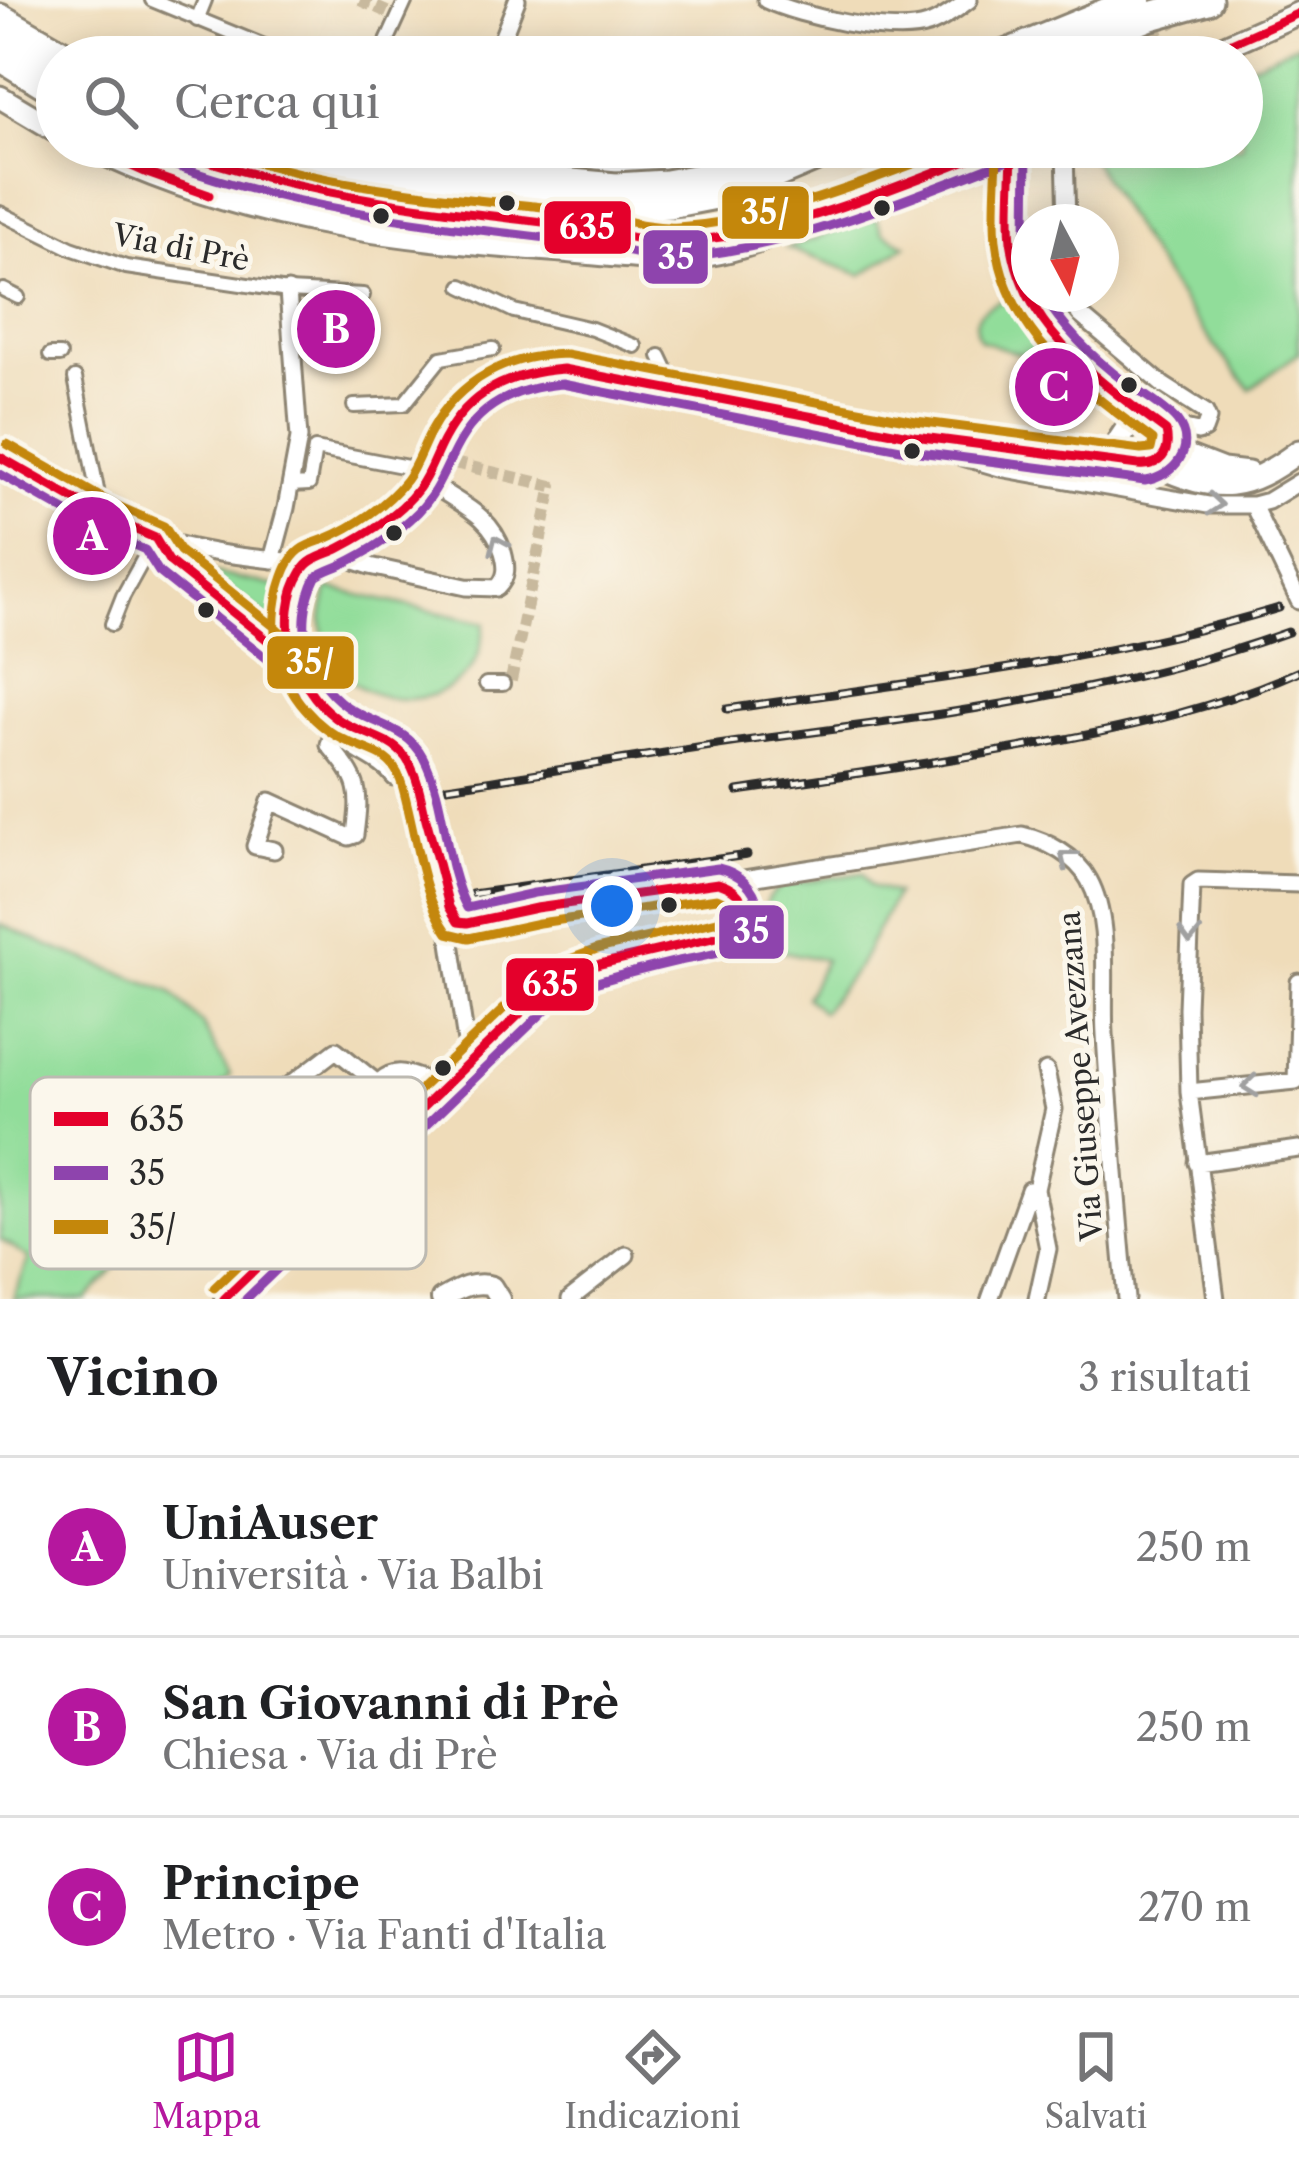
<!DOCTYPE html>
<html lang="it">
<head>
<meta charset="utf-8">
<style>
  body { margin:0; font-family:"Libre Caslon Text",serif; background:#f6f6f6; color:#202124 }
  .compass { position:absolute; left:1011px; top:204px; width:108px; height:108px; border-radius:50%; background:#fff; box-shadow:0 6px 30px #0003; rotate:173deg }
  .you { position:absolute; left:612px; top:906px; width:42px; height:42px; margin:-30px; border:9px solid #fff; border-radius:50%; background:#1a73e8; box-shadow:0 0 0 18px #1a73e833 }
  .badge { display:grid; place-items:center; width:78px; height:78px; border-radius:50%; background:#b5179e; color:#fff; font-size:39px; font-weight:700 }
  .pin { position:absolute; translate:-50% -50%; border:6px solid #fff; box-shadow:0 3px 12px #0006 }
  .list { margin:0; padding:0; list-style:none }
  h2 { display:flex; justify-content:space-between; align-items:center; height:156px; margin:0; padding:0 48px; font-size:51px }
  h2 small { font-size:39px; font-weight:400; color:#757577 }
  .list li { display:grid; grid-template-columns:78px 1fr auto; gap:36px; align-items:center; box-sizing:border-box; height:180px; padding:0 48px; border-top:3px solid #e0e0e0 }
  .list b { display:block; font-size:45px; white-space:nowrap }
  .list p { margin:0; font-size:39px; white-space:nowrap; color:#757577 }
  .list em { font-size:39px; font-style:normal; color:#757577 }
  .icon { flex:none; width:66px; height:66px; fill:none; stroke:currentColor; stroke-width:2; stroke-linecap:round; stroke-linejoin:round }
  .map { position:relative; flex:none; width:1299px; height:1299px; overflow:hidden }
  .search { position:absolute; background:#fff; box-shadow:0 6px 30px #0003; left:36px; right:36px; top:36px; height:132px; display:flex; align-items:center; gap:30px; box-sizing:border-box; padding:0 42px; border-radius:66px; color:#757577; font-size:45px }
  .sheet { height:696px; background:#fff }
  nav { display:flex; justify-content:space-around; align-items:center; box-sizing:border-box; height:168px; border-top:3px solid #e0e0e0; background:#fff; font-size:33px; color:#757577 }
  nav a { display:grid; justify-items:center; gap:6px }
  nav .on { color:#b5179e }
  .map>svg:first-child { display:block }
  .green { fill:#91dd9a; stroke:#5e8462; stroke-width:3 }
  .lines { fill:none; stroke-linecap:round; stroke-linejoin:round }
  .pedestrian-tunnel { stroke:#c8b99d; stroke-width:12; stroke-dasharray:12 6; stroke-linecap:butt }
  .minor-tunnel { stroke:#c8b99d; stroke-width:15; stroke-dasharray:15 8; stroke-linecap:butt }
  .pedestrian-casing { stroke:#8d8472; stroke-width:18 }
  .minor-casing { stroke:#8d8472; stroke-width:21 }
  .tertiary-casing { stroke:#8d8472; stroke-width:24 }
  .secondary-casing { stroke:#8d8472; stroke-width:27 }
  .trunk-casing { stroke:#8d8472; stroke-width:33 }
  .pedestrian { stroke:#fff; stroke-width:12 }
  .minor { stroke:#fff; stroke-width:15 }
  .tertiary { stroke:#fff; stroke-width:18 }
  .secondary { stroke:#fff; stroke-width:21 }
  .trunk { stroke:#fff; stroke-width:27 }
  .rail-casing { stroke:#2b2b2b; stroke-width:9 }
  .rail { stroke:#fbf7ec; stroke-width:4.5; stroke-dasharray:14; stroke-linecap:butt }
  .trunk-bridge-casing { stroke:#8d8472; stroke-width:33; stroke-linecap:butt }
  .trunk-bridge { stroke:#fff; stroke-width:27 }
  .bus-1-casing { stroke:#fbf7ec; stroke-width:18 }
  .bus-2-casing { stroke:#fbf7ec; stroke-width:18 }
  .bus-3-casing { stroke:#fbf7ec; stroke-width:18 }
  .bus-1 { stroke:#e4002b; stroke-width:9 }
  .bus-2 { stroke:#8e44ad; stroke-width:9 }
  .bus-3 { stroke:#c4870b; stroke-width:9 }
  .oneway { stroke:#a0a0a0 }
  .bus-dot { fill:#2b2b2b; stroke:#fbf7ec; stroke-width:4.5 }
  .labels { text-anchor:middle; stroke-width:10; stroke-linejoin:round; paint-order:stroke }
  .street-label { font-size:30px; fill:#2b2b2b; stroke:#fbf7ec }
  .key { fill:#fbf7ec; stroke:#bdbab2; stroke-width:3 }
  .key-label { font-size:33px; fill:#2b2b2b }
  .line-badge { stroke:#fbf7ec; stroke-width:4.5 }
  .badge-label { font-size:33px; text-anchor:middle; font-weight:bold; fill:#fff }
</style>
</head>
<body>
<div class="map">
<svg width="1299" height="1299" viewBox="0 0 1299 1299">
  <rect width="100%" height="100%" fill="#fbf7ec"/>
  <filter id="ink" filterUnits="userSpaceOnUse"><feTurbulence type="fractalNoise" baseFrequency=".00833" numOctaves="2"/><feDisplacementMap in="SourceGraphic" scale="24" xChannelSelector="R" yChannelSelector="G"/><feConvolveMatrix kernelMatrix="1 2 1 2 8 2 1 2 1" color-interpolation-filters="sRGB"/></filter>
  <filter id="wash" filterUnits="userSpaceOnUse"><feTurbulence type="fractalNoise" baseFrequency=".004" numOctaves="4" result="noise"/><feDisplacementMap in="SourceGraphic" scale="48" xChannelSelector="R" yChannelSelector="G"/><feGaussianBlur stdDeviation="2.7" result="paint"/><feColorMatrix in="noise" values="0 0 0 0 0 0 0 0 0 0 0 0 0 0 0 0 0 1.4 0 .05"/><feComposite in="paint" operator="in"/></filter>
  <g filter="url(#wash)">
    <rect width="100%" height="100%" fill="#efdcb9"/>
    <path class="green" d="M1299 43V353L1250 389C1186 315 1134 232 1085 147H1242V69Z
      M876 217 883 233 906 245 862 275 787 248Z
      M1007 299 1019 302 1048 346 1067 366 1060 368 980 340C967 316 986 305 1007 299Z
      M212 573 281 587 272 622 214 579Z
      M328 588 485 623C483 635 481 650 476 660 471 671 460 681 450 687 400 717 325 689 322 625 321 613 326 599 328 588Z
      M863 873 871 886 896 894 859 965 822 1012 806 997 825 960 757 946 762 928 757 926 768 898 782 885Z
      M0 924 54 948 170 991 202 1024 230 1075 131 1181 160 1220 86 1299H13L29 1259 0 1239Z"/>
  </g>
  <g filter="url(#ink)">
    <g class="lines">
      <path class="pedestrian-tunnel" d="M360 0 398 17
        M454 463 552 486 510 685 503 684"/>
      <path class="minor-tunnel" d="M1109 57 1125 44 1174 20"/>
      <defs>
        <path id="pedestrian" d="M152 0 291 57
          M197 20 205 0
          M380 57 406 0
          M0 213 71 248 126 267 288 291 363 295
          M462 286 514 311 592 329 635 346
          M4 290 18 297
          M50 355H60
          M660 356 676 390
          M75 378 102 515
          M354 406 404 404 441 358 493 349
          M291 485 309 484 315 449 428 471
          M112 624 123 596 155 538
          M486 684H503"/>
        <path id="minor" d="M766 0C799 16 893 37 928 25 942 20 957 9 969 0
          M495 57 517 0
          M417 147 446 158 525 168
          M542 147C612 170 671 176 740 147
          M1065 152 1067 222
          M604 227 644 222 675 213
          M460 232 539 238 562 233 568 218
          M1074 294 1079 314 1163 385 1205 412 1208 419 1204 430 1198 432 1157 423
          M944 440 952 454 1000 468 1208 505H1253L1268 501 1299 482
          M0 457C43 483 87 511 132 530 186 552 250 558 308 563
          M1253 505 1299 601
          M155 538 169 561 291 659
          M331 553 370 566 466 587 497 588C508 577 507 566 503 552 490 511 455 503 425 479
          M272 560 286 508 299 438 288 291
          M274 850 255 846 270 801 349 837 355 835C361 789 360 782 329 745L332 734H338C353 753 379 757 394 777L412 772
          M718 883 1022 835C1047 841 1076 856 1089 880 1112 922 1102 987 1105 1034 1110 1122 1118 1211 1126 1299
          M454 919 450 936 466 1042
          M286 1088 336 1050 377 1083
          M1189 1092 1296 1081 1299 982
          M382 1147C378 1126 360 1099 380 1081 388 1074 397 1071 407 1074 422 1078 428 1083 445 1084
          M1197 1163 1299 1149
          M570 1299 626 1255
          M990 1299 1029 1190 1036 1189
          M1037 1299 1048 1249 1036 1189 1054 1109 1046 1071
          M1216 1299 1189 1092 1187 1008 1192 885 1198 881 1299 884"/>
        <path id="tertiary" d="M224 1299 555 980 600 964 725 935C749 920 751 889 718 883L536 908 467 923 458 922 449 907C441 874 432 842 424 810 419 793 416 772 406 758 393 740 370 736 351 727 310 707 284 659 290 615 292 600 296 574 308 563 314 558 325 555 333 552 363 536 399 515 420 487 430 472 436 454 444 438 470 389 510 371 563 369L914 436 1129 462
          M441 1299C457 1290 473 1280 492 1286L500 1299"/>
        <path id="secondary" d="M1200 57 1299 13
          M0 60 57 95
          M0 97 57 131
          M89 147C237 219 388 239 550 250 640 257 706 272 790 227
          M167 147C299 201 439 211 578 226 612 229 643 244 677 242 785 234 899 185 1000 147
          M1012 147C1014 195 1004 247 1025 293 1045 337 1105 390 1146 417 1156 424 1169 427 1170 442 1171 471 1139 471 1123 457L1119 440 1129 425 1149 420
          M1169 449 1223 470 1248 473
          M1155 465C1218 494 1244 492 1299 451"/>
        <path id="trunk" d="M0 18 68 57
          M0 42 57 73
          M998 57 1137 0
          M1047 57 1151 16 1208 0"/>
      </defs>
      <use href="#pedestrian" class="pedestrian-casing"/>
      <use href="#minor" class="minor-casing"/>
      <use href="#tertiary" class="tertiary-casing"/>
      <use href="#secondary" class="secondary-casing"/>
      <use href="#trunk" class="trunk-casing"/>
      <use href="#pedestrian" class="pedestrian"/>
      <use href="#minor" class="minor"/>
      <use href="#tertiary" class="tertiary"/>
      <use href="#secondary" class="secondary"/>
      <use href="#trunk" class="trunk"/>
      <defs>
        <path id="rail" d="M727 709C913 682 1099 662 1279 608
          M447 787C549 772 651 754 753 740 934 716 1115 694 1288 632
          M738 791C842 775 947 762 1050 742 1136 726 1219 707 1299 671
          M472 894 747 855"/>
      </defs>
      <use href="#rail" class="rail-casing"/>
      <use href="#rail" class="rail"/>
      <defs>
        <path id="trunk-bridge" d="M231 147 313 171 396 187 619 207 669 204 716 195 769 177 840 147
          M303 147 407 168 616 187 666 184 711 176 789 147"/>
      </defs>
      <use href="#trunk-bridge" class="trunk-bridge-casing"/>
      <use href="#trunk-bridge" class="trunk-bridge"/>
      <defs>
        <path id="bus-1" d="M1200 57 1299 13
          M89 147 147 173 209 195
          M167 147C307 198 432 209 578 226 611 230 643 244 677 242 789 235 897 186 1000 147
          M0 457 102 515 155 538 169 561 291 659 308 687
          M224 1299 555 980 600 964 725 935C749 916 750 893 718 883L536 908 467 923 458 922 449 907C442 877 434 848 426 819 421 799 418 775 406 758 390 736 358 734 336 718 293 687 273 618 302 571 310 557 327 555 340 548 369 533 400 514 419 488 430 473 435 455 444 439 469 391 511 373 563 369L914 436 1138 465C1161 467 1171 453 1166 431 1099 381 1023 330 1011 241 1008 211 1012 177 1012 147"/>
        <path id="bus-2" d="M1027 147 1026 237 1029 251
          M162 161C300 212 429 224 574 241 610 245 645 260 682 257 794 247 901 201 1005 161
          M0 474 95 528 145 550 159 572 280 669 295 695
          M246 1299 563 993C600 980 636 971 674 962 691 958 713 956 730 949 774 930 764 878 718 868L534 893 467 908C443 863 447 802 423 757 409 730 381 726 356 712 307 686 292 625 316 577 324 571 332 569 341 565 369 552 397 533 418 512 437 493 444 471 456 448 478 405 515 388 562 384L911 451 1145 481C1173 477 1198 448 1177 421 1166 407 1139 392 1125 382 1093 358 1063 328 1042 294"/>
        <path id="bus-3" d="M211 147C328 190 456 197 579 211 612 215 644 229 678 227 775 220 868 181 958 147
          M7 444 109 502 164 526 180 551 301 648 321 679
          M214 1288 546 968 597 949 718 921 727 910 726 902 717 898 539 923 469 938 448 933C424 900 417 844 407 804 404 792 402 779 395 769 385 753 365 750 349 742 332 735 317 723 305 709 276 676 269 632 279 589 283 575 288 559 300 550 308 544 317 542 325 539 354 527 387 505 406 480 417 466 422 447 431 431 459 379 508 355 566 354L916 421 1141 450 1151 449 1153 440C1083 388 1006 334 996 241 993 210 997 178 997 147"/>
      </defs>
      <use href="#bus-1" class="bus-1-casing"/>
      <use href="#bus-2" class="bus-2-casing"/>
      <use href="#bus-3" class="bus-3-casing"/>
      <use href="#bus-1" class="bus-1"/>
      <use href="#bus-2" class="bus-2"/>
      <use href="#bus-3" class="bus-3"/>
    </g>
    <defs><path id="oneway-chevron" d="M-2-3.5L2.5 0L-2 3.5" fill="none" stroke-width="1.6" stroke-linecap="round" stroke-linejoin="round" transform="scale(3)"/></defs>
    <g class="oneway">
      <use href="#oneway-chevron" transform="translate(1215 504) rotate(5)"/>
      <use href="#oneway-chevron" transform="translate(498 544) rotate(-114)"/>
      <use href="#oneway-chevron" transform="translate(1067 858) rotate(-141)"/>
      <use href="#oneway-chevron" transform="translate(1190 935) rotate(92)"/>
      <use href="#oneway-chevron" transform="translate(1250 1086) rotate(174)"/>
    </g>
  </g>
  <g class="bus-dot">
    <circle cx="507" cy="203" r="10"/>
    <circle cx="882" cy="208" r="10"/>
    <circle cx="381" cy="216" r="10"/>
    <circle cx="1129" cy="385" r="10"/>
    <circle cx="912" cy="451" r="10"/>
    <circle cx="394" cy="533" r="10"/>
    <circle cx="206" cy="610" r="10"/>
    <circle cx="669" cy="905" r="10"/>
    <circle cx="443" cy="1068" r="10"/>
  </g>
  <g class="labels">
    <g class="street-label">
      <text transform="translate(181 248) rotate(11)" y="10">Via di Prè</text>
      <text transform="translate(1081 1076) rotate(-94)" y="10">Via Giuseppe Avezzana</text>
    </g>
  </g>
  <rect x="30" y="1077" width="396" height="192" rx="18" class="key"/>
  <rect x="54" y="1112" width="54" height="14" fill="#e4002b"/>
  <rect x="54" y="1166" width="54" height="14" fill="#8e44ad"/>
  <rect x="54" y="1220" width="54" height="14" fill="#c4870b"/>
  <g class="key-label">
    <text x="129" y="1131">635</text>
    <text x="129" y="1185">35</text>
    <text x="129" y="1239">35/</text>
  </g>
  <g class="line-badge">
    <rect x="720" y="184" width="91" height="57" rx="12" fill="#c4870b"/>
    <rect x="542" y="199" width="91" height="57" rx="12" fill="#e4002b"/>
    <rect x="641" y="228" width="69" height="58" rx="12" fill="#8e44ad"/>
    <rect x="265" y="634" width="91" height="57" rx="12" fill="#c4870b"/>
    <rect x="717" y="903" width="69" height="58" rx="12" fill="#8e44ad"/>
    <rect x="504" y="956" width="92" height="57" rx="12" fill="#e4002b"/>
  </g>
  <g class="badge-label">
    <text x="765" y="224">35/</text>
    <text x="587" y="239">635</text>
    <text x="676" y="269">35</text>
    <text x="310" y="674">35/</text>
    <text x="751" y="943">35</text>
    <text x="550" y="996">635</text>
  </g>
</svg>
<svg class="compass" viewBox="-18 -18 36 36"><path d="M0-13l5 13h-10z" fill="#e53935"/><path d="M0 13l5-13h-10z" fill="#757577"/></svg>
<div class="you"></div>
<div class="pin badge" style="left:92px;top:536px">A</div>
<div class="pin badge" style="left:336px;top:329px">B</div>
<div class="pin badge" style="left:1054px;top:387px">C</div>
<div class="search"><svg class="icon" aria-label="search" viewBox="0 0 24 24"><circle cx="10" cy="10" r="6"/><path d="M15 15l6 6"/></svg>Cerca qui</div>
</div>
<section class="sheet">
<h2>Vicino<small>3 risultati</small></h2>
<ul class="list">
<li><span class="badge">A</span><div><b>UniAuser</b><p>Università · Via Balbi</p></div><em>250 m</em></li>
<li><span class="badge">B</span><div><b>San Giovanni di Prè</b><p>Chiesa · Via di Prè</p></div><em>250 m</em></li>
<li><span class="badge">C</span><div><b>Principe</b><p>Metro · Via Fanti d'Italia</p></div><em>270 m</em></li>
</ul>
</section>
<nav>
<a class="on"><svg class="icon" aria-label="map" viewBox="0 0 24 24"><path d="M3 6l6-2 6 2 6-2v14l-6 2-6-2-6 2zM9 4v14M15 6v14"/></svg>Mappa</a>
<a><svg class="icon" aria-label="directions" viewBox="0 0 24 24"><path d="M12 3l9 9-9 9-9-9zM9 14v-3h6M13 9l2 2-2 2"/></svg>Indicazioni</a>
<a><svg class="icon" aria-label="saved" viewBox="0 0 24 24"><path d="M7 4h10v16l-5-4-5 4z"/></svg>Salvati</a>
</nav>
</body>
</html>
